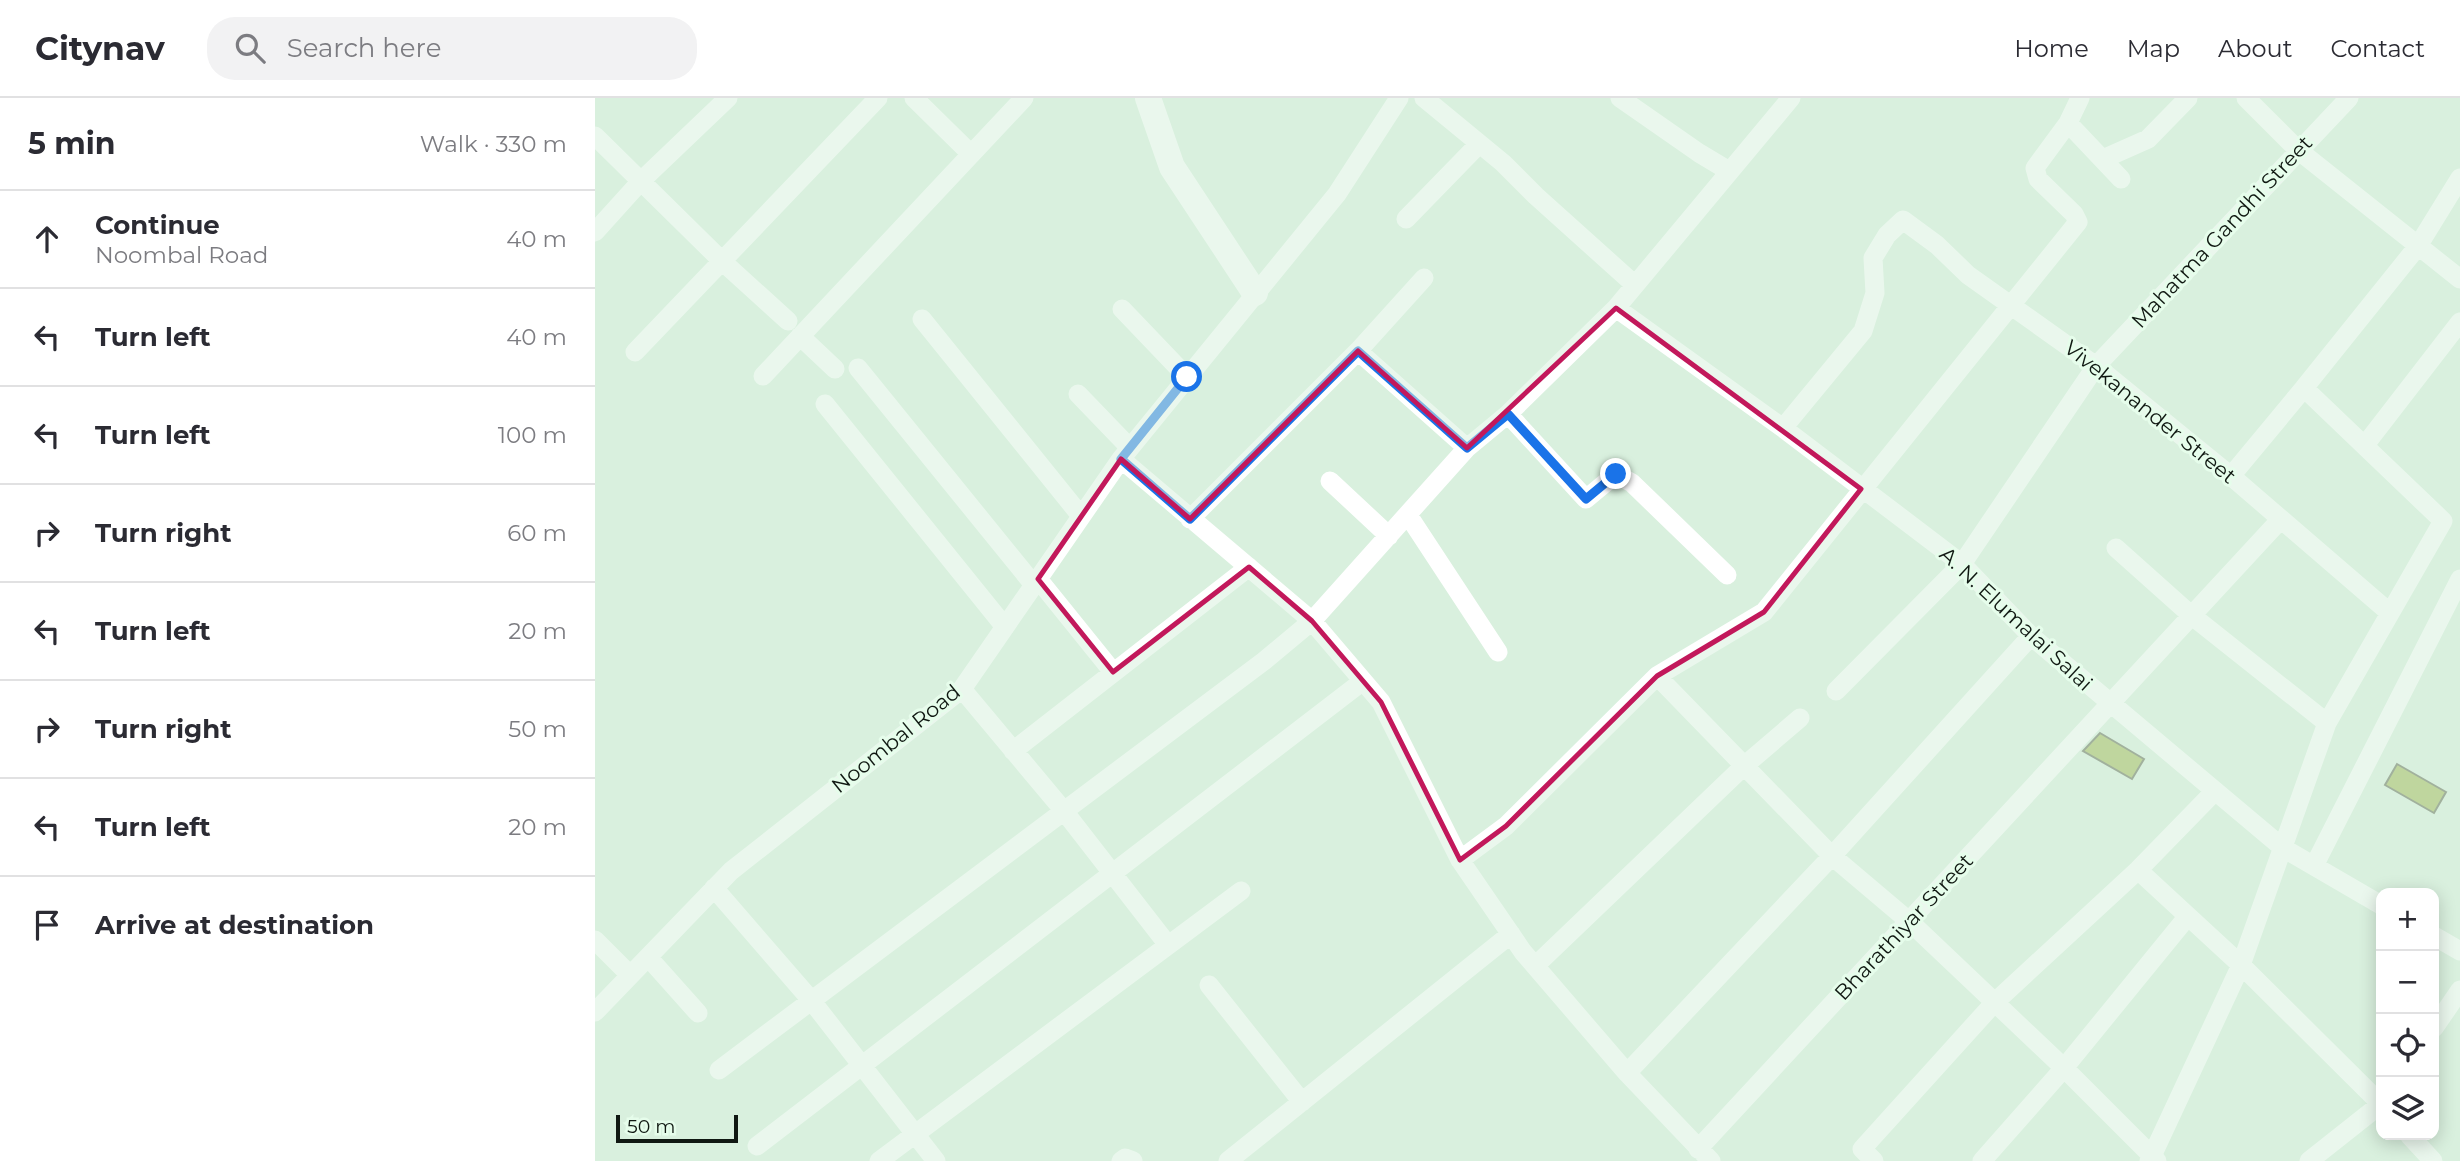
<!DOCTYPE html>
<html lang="en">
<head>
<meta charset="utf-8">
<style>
  body { margin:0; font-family:Montserrat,sans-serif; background:#f2f2f3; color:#2b2b33 }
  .controls { position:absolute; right:21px; bottom:21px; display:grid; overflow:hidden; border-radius:14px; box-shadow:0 4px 18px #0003 }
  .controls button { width:63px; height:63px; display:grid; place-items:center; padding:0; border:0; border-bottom:2px solid #e1e1e2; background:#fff; color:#2b2b33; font:35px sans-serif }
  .scale { position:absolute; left:21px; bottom:18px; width:122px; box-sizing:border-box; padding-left:7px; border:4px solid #101812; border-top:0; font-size:19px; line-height:24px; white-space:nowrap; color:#101812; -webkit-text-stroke:5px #e6fdeb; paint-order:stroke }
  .stop { position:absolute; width:21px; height:21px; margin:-16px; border:5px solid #1a73e8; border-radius:50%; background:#fff }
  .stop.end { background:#1a73e8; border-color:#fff; box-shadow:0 2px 7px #0008 }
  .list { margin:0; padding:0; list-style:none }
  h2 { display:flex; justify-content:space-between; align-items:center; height:91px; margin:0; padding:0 28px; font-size:30px }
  h2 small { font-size:23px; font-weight:400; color:#7c7c81 }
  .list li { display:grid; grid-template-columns:46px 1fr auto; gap:21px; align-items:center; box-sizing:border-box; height:98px; padding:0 28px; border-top:2px solid #e1e1e2 }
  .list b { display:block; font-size:26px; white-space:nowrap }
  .list p { margin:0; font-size:23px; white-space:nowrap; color:#7c7c81 }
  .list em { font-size:23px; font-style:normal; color:#7c7c81 }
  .icon { flex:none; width:38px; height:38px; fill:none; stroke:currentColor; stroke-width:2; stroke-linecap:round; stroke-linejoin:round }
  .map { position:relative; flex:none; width:1865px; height:1063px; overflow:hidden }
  header { display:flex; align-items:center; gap:42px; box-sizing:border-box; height:98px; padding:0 35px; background:#fff; border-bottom:2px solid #e1e1e2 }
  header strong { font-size:33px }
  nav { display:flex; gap:38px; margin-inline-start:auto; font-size:24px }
  .search { width:490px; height:63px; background:#f2f2f3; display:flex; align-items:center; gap:18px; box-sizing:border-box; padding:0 24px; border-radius:28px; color:#7c7c81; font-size:26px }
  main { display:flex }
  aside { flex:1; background:#fff }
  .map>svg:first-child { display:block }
  .building { fill:#9fb551; stroke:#5e644f; stroke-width:2 }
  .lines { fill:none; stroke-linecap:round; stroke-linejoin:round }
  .street { stroke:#fff; stroke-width:19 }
  .secondary { stroke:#fff; stroke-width:26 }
  .route { stroke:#1a73e8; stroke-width:9 }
  .marked { fill:none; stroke:#c2185b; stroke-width:5; stroke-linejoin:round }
  .labels { text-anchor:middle; stroke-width:6; stroke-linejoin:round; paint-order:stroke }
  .street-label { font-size:21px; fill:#101812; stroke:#e6fdeb }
</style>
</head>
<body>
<header>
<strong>Citynav</strong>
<div class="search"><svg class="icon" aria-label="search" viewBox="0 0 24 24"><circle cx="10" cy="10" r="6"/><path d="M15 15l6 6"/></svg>Search here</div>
<nav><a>Home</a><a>Map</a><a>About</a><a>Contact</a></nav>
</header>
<main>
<aside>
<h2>5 min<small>Walk · 330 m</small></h2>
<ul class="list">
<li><svg class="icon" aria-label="ahead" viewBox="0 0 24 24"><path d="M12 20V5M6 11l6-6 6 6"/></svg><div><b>Continue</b><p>Noombal Road</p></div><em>40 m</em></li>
<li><svg class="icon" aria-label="left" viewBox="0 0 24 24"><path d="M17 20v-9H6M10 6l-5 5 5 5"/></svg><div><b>Turn left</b></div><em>40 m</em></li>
<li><svg class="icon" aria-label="left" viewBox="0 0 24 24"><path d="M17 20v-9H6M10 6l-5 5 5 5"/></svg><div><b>Turn left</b></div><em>100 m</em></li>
<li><svg class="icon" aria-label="right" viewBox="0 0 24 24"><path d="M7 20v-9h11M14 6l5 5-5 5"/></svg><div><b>Turn right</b></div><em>60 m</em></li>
<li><svg class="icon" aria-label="left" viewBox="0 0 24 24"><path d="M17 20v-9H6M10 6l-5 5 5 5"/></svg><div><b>Turn left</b></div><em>20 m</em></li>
<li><svg class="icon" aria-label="right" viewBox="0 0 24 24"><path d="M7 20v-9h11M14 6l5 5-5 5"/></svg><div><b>Turn right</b></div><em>50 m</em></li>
<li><svg class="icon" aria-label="left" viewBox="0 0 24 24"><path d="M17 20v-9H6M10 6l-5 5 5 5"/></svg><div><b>Turn left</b></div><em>20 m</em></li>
<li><svg class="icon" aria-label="arrive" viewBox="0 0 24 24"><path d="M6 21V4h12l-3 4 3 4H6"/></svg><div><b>Arrive at destination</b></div></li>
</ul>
</aside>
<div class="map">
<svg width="1865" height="1063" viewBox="0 0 1865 1063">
  <rect width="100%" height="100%" fill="#d9f0de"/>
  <path class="building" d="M1505 635 1549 661 1537 681 1488 653Z
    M1802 666 1851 694 1839 715 1790 687Z"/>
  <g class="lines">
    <path class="street" d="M319 0 376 56
      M829 0 908 65 941 98 1040 187
      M1025 0 1104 55 1134 73
      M1651 0 1703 52 1865 181
      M1473 25 1526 81
      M0 38 128 164 193 223
      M1508 61 1553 41 1593 0
      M811 121 884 46
      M0 134 46 83 133 0
      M1021 210 1188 330 1367 466 1436 538 1688 750 1786 807
      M527 211 592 279
      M327 221 486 418
      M205 238 240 271
      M763 253 872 350
      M40 254 283 0
      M263 270 439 487
      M168 278 429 0
      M1709 290 1823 148 1865 80
      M483 296 535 350
      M230 306 410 529
      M913 316 991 401 1021 376 1037 385 1132 477
      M1188 330 1268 233 1280 195 1278 160 1292 137 1308 122 1342 147 1373 177 1501 268 1636 378 1795 515
      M1770 347 1865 224
      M526 361 717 523 786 604 865 762 928 854 1032 975 1116 1063
      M735 383 794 438
      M813 417 903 554
      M595 421 763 253 829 180
      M1521 450 1596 517 1732 625
      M443 481 518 574
      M1062 578 1237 758 1315 824 1469 970 1557 1058 1554 1063
      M367 591 469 713 573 847
      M1241 593 1367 466 1501 268 1754 0
      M418 653 654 469
      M865 762 911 728 1062 578 1169 514 1483 124 1479 116 1443 81 1440 70 1473 25 1485 0
      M1719 768 1865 481
      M1543 772 1646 867 1786 1006
      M119 790 216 902 341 1063
      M1839 838 1865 853
      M0 842 35 877
      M53 859 103 915
      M940 868 1149 668 1205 620
      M614 887 707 1004
      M0 914 136 773 367 591 526 361 742 96 804 0
      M1839 930 1865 892
      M124 972 669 563 717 523 872 350 913 316 1021 210 1196 0
      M1032 975 1237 758 1436 538
      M1814 1037 1838 1063
      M162 1048 768 583
      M1103 1051 1686 421
      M284 1063 646 793
      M526 1063 530 1060 538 1063
      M633 1063 916 836
      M1279 1063 1267 1051 1399 905 1543 772 1620 693
      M1387 1063 1469 970 1593 818
      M1562 1063 1557 1058 1646 867 1732 625 1848 423 1709 290 1636 378
      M1714 1063 1786 1006"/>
    <path class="secondary" d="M553 0 577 69 660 195"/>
  </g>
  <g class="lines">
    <path class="route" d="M592 279 526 361 595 421 763 253 872 350 913 316 991 401 1021 376"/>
  </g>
  <path d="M0 0H1865V1063H0ZM1021 210 1266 391 1169 514 1062 578 911 728 865 762 786 604 717 523 654 469 518 574 443 481 526 361 595 421 763 253 872 350Z" fill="#d9f0de" fill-opacity=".55" fill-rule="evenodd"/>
  <path class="marked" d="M1021 210 1266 391 1169 514 1062 578 911 728 865 762 786 604 717 523 654 469 518 574 443 481 526 361 595 421 763 253 872 350Z"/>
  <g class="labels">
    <g class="street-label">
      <text transform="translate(1627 134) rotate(-47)" y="7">Mahatma Gandhi Street</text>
      <text transform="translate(1555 314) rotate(39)" y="7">Vivekanander Street</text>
      <text transform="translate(1421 521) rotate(43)" y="7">A. N. Elumalai Salai</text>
      <text transform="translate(301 641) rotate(-39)" y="7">Noombal Road</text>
      <text transform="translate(1309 829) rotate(-47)" y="7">Bharathiyar Street</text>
    </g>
  </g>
</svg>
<div class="controls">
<button>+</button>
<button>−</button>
<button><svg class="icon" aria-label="locate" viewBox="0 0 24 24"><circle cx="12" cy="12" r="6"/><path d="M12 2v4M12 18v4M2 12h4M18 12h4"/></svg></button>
<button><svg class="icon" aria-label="layers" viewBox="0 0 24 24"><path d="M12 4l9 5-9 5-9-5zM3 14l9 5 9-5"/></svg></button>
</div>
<div class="scale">50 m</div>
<div class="stop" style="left:592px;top:279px"></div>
<div class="stop end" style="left:1021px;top:376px"></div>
</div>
</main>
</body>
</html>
